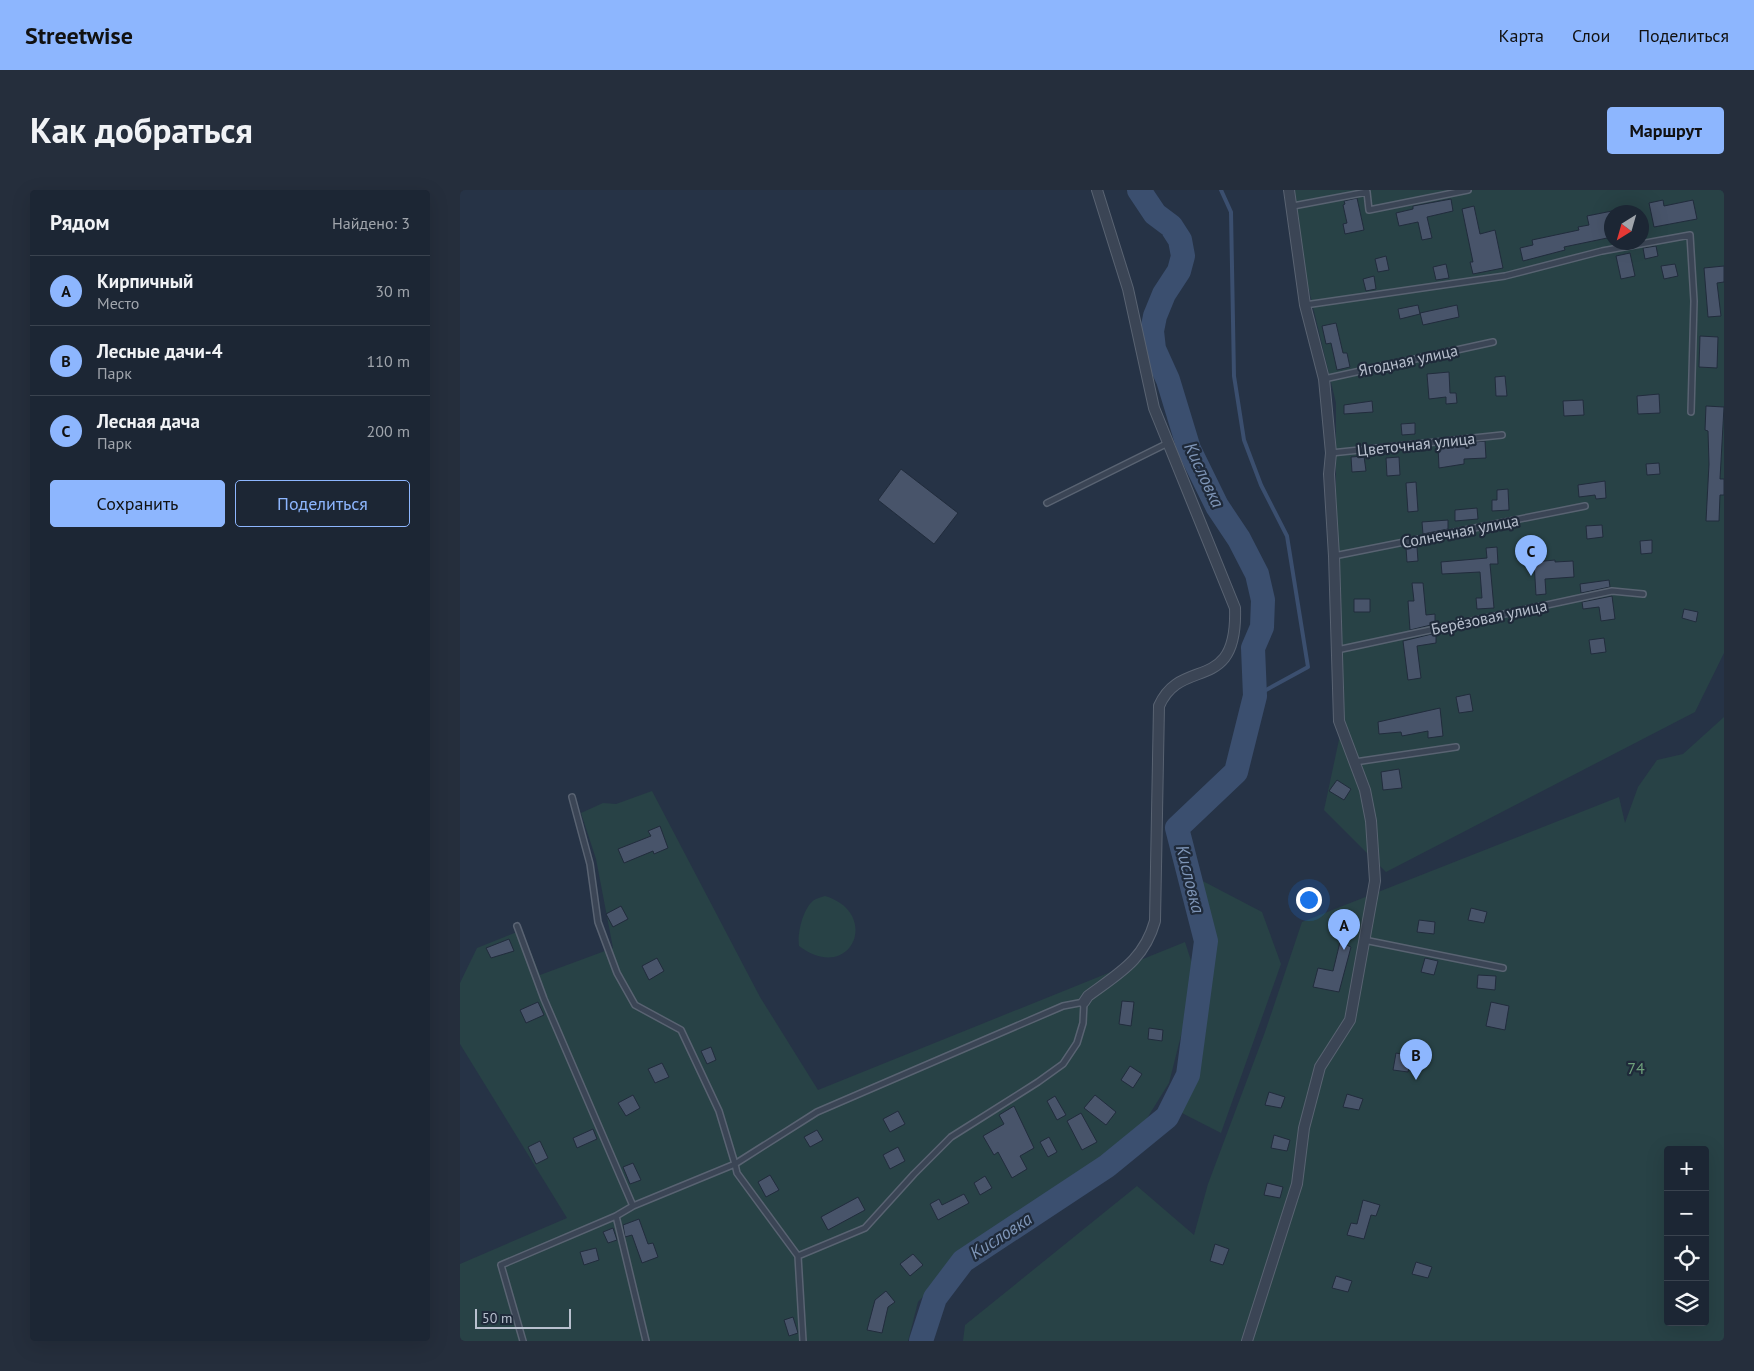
<!DOCTYPE html>
<html lang="ru">
<head>
<meta charset="utf-8">
<style>
  body { margin:0; font-family:"PT Sans",sans-serif; background:#252e3c; color:#f1f3f6 }
  .controls { position:absolute; right:15px; bottom:15px; display:grid; overflow:hidden; border-radius:5px; box-shadow:0 5px 20px #0002 }
  .controls button { width:45px; height:45px; display:grid; place-items:center; padding:0; border:0; border-bottom:1px solid #3a434f; background:#1c2634; color:#f1f3f6; font:25px sans-serif }
  .compass { position:absolute; left:1144px; top:15px; width:45px; height:45px; border-radius:50%; background:#1c2634; box-shadow:0 5px 20px #0002; rotate:217deg }
  .scale { position:absolute; left:15px; bottom:12px; width:96px; box-sizing:border-box; padding-left:5px; border:2px solid #b8c0ce; border-top:0; font-size:14px; line-height:18px; white-space:nowrap; color:#b8c0ce; -webkit-text-stroke:4px #1f2a3a; paint-order:stroke }
  .you { position:absolute; left:848px; top:709px; width:18px; height:18px; margin:-12px; border:4px solid #fff; border-radius:50%; background:#1a73e8; box-shadow:0 0 0 8px #1a73e833 }
  .badge { display:grid; place-items:center; width:32px; height:32px; border-radius:50%; background:#8db6fe; color:#111; font-size:16px; font-weight:700 }
  .pin { position:absolute; translate:-50% -41px; filter:drop-shadow(0 1px 2px #0008) }
  .pin::after { content:''; position:absolute; top:26px; width:18px; height:15px; background:inherit; clip-path:polygon(0 0,100% 0,50% 100%) }
  .list { margin:0; padding:0; list-style:none }
  h2 { display:flex; justify-content:space-between; align-items:center; height:65px; margin:0; padding:0 20px; font-size:21px }
  h2 small { font-size:16px; font-weight:400; color:#a0a5ac }
  .list li { display:grid; grid-template-columns:32px 1fr auto; gap:15px; align-items:center; box-sizing:border-box; height:70px; padding:0 20px; border-top:1px solid #3a434f }
  .list b { display:block; font-size:19px; white-space:nowrap }
  .list p { margin:0; font-size:16px; white-space:nowrap; color:#a0a5ac }
  .list em { font-size:16px; font-style:normal; color:#a0a5ac }
  .actions { display:flex; gap:10px; padding:15px 20px }
  .actions a { flex:1; padding:11px 0; border:1px solid #8db6fe; border-radius:5px; text-align:center; font-size:18px; color:#8db6fe }
  .actions .main { background:#8db6fe; color:#111 }
  .icon { flex:none; width:28px; height:28px; fill:none; stroke:currentColor; stroke-width:2; stroke-linecap:round; stroke-linejoin:round }
  .map { position:relative; flex:none; width:1264px; height:1151px; overflow:hidden; border-radius:5px }
  header { display:flex; align-items:center; gap:30px; box-sizing:border-box; height:70px; padding:0 25px; background:#8db6fe; color:#111 }
  header strong { font-size:24px }
  nav { display:flex; gap:28px; margin-inline-start:auto; font-size:18px }
  .intro { display:flex; align-items:center; justify-content:space-between; box-sizing:border-box; height:120px; padding:0 30px }
  h1 { margin:0; font-size:35px }
  .button { padding:12px 22px; border-radius:5px; background:#8db6fe; color:#111; font-size:18px; font-weight:700 }
  main { display:flex; gap:30px; padding:0 30px }
  aside { flex:1; background:#1c2634; border-radius:5px; box-shadow:0 5px 20px #0002 }
  .map>svg:first-child { display:block }
  .green { fill:#284246; fill-rule:evenodd }
  .lines { fill:none; stroke-linecap:round; stroke-linejoin:round }
  .stream { stroke:#3b4f6f; stroke-width:4 }
  .river { stroke:#3b4f6f; stroke-width:24 }
  .building { fill:#48546a; stroke:#212c3c }
  .service-casing { stroke:#596372; stroke-width:8 }
  .minor-casing { stroke:#596372; stroke-width:12 }
  .service { stroke:#3b4555; stroke-width:5 }
  .minor { stroke:#3b4555; stroke-width:10 }
  .labels { text-anchor:middle; stroke-width:4.5; stroke-linejoin:round; paint-order:stroke }
  .street-label { font-size:16px; fill:#b8c0ce; stroke:#1f2a3a }
  .park-label { font-size:16px; fill:#6ea07b; stroke:#1f2a3a }
  .water-label { font-size:18px; font-style:italic; fill:#7e95b7; stroke:#1f2a3a }
</style>
</head>
<body>
<header>
<strong>Streetwise</strong>
<nav><a>Карта</a><a>Слои</a><a>Поделиться</a></nav>
</header>
<div class="intro"><h1>Как добраться</h1><a class="button">Маршрут</a></div>
<main>
<aside>
<h2>Рядом<small>Найдено: 3</small></h2>
<ul class="list">
<li><span class="badge">A</span><div><b>Кирпичный</b><p>Место</p></div><em>30 m</em></li>
<li><span class="badge">B</span><div><b>Лесные дачи-4</b><p>Парк</p></div><em>110 m</em></li>
<li><span class="badge">C</span><div><b>Лесная дача</b><p>Парк</p></div><em>200 m</em></li>
</ul>
<div class="actions"><a class="main">Сохранить</a><a>Поделиться</a></div>
</aside>
<div class="map">
<svg width="1264" height="1151" viewBox="0 0 1264 1151">
  <rect width="100%" height="100%" fill="#263346"/>
  <path class="green" d="M825 0H1264V463L1235 522 926 682 864 620 883 531 876 310V213ZM1152 22H1182V52H1152Z
    M1264 527V1151H503L505 1135 677 996 734 1045 748 994 805 842 842 732 1159 607 1165 633 1178 597 1197 570 1223 564ZM1208 960H1245V1132H1208Z
    M192 601 300 807 358 900 725 752 736 786 709 893 671 954 621 981 507 1058 458 1112 448 1151H0V1074L107 1028 0 854V793L17 758 62 740 80 785 153 758 136 669 121 623 143 613 156 614Z
    M737 688 802 722 821 774 761 943 716 920 731 891 744 805Z
    M365 706C422 723 391 795 339 756 337 744 343 718 354 710 357 708 362 707 365 706Z"/>
  <g class="lines">
    <path class="stream" d="M761 0 771 22 774 186 784 250 801 295 827 346 848 477 795 506"/>
    <path class="river" d="M461 1151 475 1108 503 1071 647 976 707 927 728 885 746 751 717 638 776 582 795 506 793 458 802 437 803 410 797 384 779 349 757 316 729 259 708 190 694 159 692 141 695 126 704 104 719 81 723 66 720 50 711 36 695 24 679 0"/>
  </g>
  <path class="building" d="M897 8 904 40 885 44 883 34 887 33 883 15 885 14 884 11Z
    M991 9 993 21 967 27 972 48 962 50 958 32 939 36 936 23 953 19V16Z
    M1203 10 1204 16 1233 10 1237 29 1194 37 1189 13Z
    M1014 16 1020 44 1035 40 1043 78 1013 84 1010 72H1013L1002 19Z
    M1152 21V47L1104 57 1105 60 1063 71 1060 58 1073 55 1072 50 1119 40 1118 37 1129 35 1127 26Z
    M1196 56 1198 66 1185 69 1183 58Z
    M1170 63 1175 86 1161 89 1156 66Z
    M926 66 929 80 918 82 915 69Z
    M986 74 989 88 976 90 973 77Z
    M1215 74 1218 86 1204 89 1201 76Z
    M1264 76V92L1257 93 1261 126 1248 127 1244 78Z
    M914 86 916 99 906 101 903 89Z
    M958 115 960 124 940 129 938 119Z
    M997 115 999 127 963 135 960 123Z
    M876 133 883 163H887L890 177 877 180 871 153 866 154 862 136Z
    M1240 146 1258 147 1257 178 1239 177Z
    M989 182 990 203H996L997 213 986 214V207L969 209 967 184Z
    M1045 186 1047 206H1036L1035 187Z
    M1199 204 1200 223 1178 224 1177 206Z
    M1123 210 1124 225 1104 226 1103 211Z
    M912 211 913 222 884 224V215Z
    M1246 216 1264 217 1260 289H1264V305H1260L1259 331H1246L1249 274 1248 241 1245 240Z
    M955 233V244L942 245 941 234Z
    M1025 251 1026 268 1004 269V274L979 278 978 256Z
    M904 266 906 281 892 282 891 267Z
    M939 267 940 285 927 286 926 268Z
    M1199 273 1200 284 1187 285 1186 274Z
    M441 279 498 323 474 354 418 310Z
    M1145 291 1146 308 1136 309 1135 305 1119 307 1118 295Z
    M956 292 958 321 948 322 946 293Z
    M1048 299 1049 320 1032 321V310H1037V300Z
    M1017 318 1018 329 995 331V320Z
    M988 330V339L963 344 962 332Z
    M1142 335 1143 347 1127 349 1126 336Z
    M1192 350V363L1181 364 1180 351Z
    M957 357 958 371 947 372 946 358Z
    M1037 357 1038 374H1030L1034 418 1017 419 1016 408H1022L1020 382 982 384 981 372 1027 368 1026 358Z
    M1095 370V372L1113 371 1114 387 1085 389 1086 404 1076 405 1074 372Z
    M1149 390 1150 397 1121 403 1120 394Z
    M952 393H963L966 425 975 424V434L950 440 948 411H954Z
    M1152 406 1155 429 1141 431 1139 417 1123 419 1122 412Z
    M894 409H910V422H894Z
    M1224 419 1238 422 1236 432 1222 428Z
    M976 443V453L957 456 961 488 948 490 943 451Z
    M1144 448 1146 462 1131 464 1129 450Z
    M1010 504 1013 521 999 523 996 507Z
    M980 518 983 546 968 548V541L942 546 941 542 919 544 918 532Z
    M939 579 942 598 923 600 921 582Z
    M877 590 891 599 884 610 869 601Z
    M200 636 208 658 194 664 193 661 164 673 158 659 191 646 188 641Z
    M161 716 168 729 153 737 146 724Z
    M1011 718 1027 722 1024 733 1008 730Z
    M959 730 975 732 974 744 957 742Z
    M49 749 54 761 31 768 26 758Z
    M880 752 891 757 879 802 853 797 858 778 873 781Z
    M197 768 204 781 189 790 182 776Z
    M965 768 978 771 974 785 961 782Z
    M1018 785 1036 786 1035 800 1017 798Z
    M662 811 674 812 671 836 659 834Z
    M78 812 84 825 66 833 60 820Z
    M1031 812 1049 816 1045 840 1026 836Z
    M689 838 703 840 702 851 688 849Z
    M251 857 256 870 247 874 241 861Z
    M936 863 951 866 948 882 933 880Z
    M202 873 209 887 195 893 188 879Z
    M670 876 682 884 673 898 661 890Z
    M809 902 825 907 821 918 805 915Z
    M887 904 903 909 899 920 883 917Z
    M173 905 180 918 166 926 158 913Z
    M635 905 656 922 646 935 624 918Z
    M595 906 606 925 597 930 587 911Z
    M554 916 574 958 560 966 567 979 552 988 538 962 534 965 523 946 544 934 539 925Z
    M438 921 445 934 430 942 423 929Z
    M621 923 637 952 622 960 607 931Z
    M133 939 137 949 117 958 113 948Z
    M357 940 363 950 350 957 344 947Z
    M814 945 830 950 827 961 811 958Z
    M589 947 597 962 588 967 580 952Z
    M80 951 88 968 76 974 68 957Z
    M438 957 445 971 430 979 423 965Z
    M173 973 181 990 170 994 163 977Z
    M310 985 319 1000 306 1007 298 992Z
    M525 986 532 998 520 1005 514 993Z
    M807 993 823 997 820 1008 804 1005Z
    M504 1004 509 1013 478 1030 470 1014 479 1009 482 1015Z
    M398 1007 405 1020 368 1040 361 1027Z
    M903 1010 920 1015 916 1026 911 1025 904 1049 887 1045 891 1033 897 1034Z
    M179 1029 188 1054 193 1053 198 1067 182 1073 172 1045 165 1047 163 1035Z
    M153 1038 157 1050 148 1053 143 1042Z
    M755 1054 769 1059 763 1075 750 1071Z
    M136 1058 139 1070 124 1075 120 1062Z
    M453 1064 463 1075 450 1086 440 1074Z
    M956 1072 972 1077 968 1088 952 1084Z
    M876 1086 892 1091 888 1102 872 1098Z
    M426 1101 435 1112 428 1117 422 1143 407 1140 415 1110Z
    M333 1127 338 1143 329 1146 324 1130Z"/>
  <g class="lines">
    <defs>
      <path id="service" d="M833 16 907 2 909 20 1008 0
        M845 115 1045 86 1142 61 1230 45 1234 111 1231 222
        M864 189 1033 152
        M871 263 1042 245
        M587 313 708 253
        M874 366 1125 316
        M877 460 1152 401 1183 404
        M895 572 996 557
        M57 736 84 809 173 1016
        M904 750 1043 778
        M156 1026 186 1151
        M338 1066 343 1151
        M63 1151 41 1075 156 1026 173 1016 275 974 357 922 603 816 624 812 623 833 617 853 603 874 578 892 491 947 454 984 405 1038 338 1066 277 983 275 974 259 921 221 840 175 815 157 783 138 732 130 674 112 607"/>
      <path id="minor" d="M624 812 628 806C659 783 684 770 695 731L699 516C721 465 778 506 775 418L694 218 668 99 637 0
        M787 1151 837 994 844 938 860 877 890 830 915 691 911 631 905 600 879 531 874 366 869 284 871 263 864 189 845 115 829 0"/>
    </defs>
    <use href="#service" class="service-casing"/>
    <use href="#minor" class="minor-casing"/>
    <use href="#service" class="service"/>
    <use href="#minor" class="minor"/>
  </g>
  <g class="labels">
    <g class="street-label">
      <text transform="translate(948 170) rotate(-12)" y="6">Ягодная улица</text>
      <text transform="translate(956 254) rotate(-6)" y="6">Цветочная улица</text>
      <text transform="translate(1000 341) rotate(-11)" y="6">Солнечная улица</text>
      <text transform="translate(1029 427) rotate(-12)" y="6">Берёзовая улица</text>
    </g>
    <g class="park-label">
      <text x="1176" y="884">74</text>
    </g>
    <g class="water-label">
      <text transform="translate(744 285) rotate(65)" y="6">Кисловка</text>
      <text transform="translate(730 689) rotate(76)" y="6">Кисловка</text>
      <text transform="translate(541 1046) rotate(-33)" y="6">Кисловка</text>
    </g>
  </g>
</svg>
<div class="controls">
<button>+</button>
<button>−</button>
<button><svg class="icon" aria-label="locate" viewBox="0 0 24 24"><circle cx="12" cy="12" r="6"/><path d="M12 2v4M12 18v4M2 12h4M18 12h4"/></svg></button>
<button><svg class="icon" aria-label="layers" viewBox="0 0 24 24"><path d="M12 4l9 5-9 5-9-5zM3 14l9 5 9-5"/></svg></button>
</div>
<svg class="compass" viewBox="-18 -18 36 36"><path d="M0-13l5 13h-10z" fill="#e53935"/><path d="M0 13l5-13h-10z" fill="#a0a5ac"/></svg>
<div class="scale">50 m</div>
<div class="you"></div>
<div class="pin badge" style="left:884px;top:760px">A</div>
<div class="pin badge" style="left:956px;top:890px">B</div>
<div class="pin badge" style="left:1071px;top:386px">C</div>
</div>
</main>
</body>
</html>
